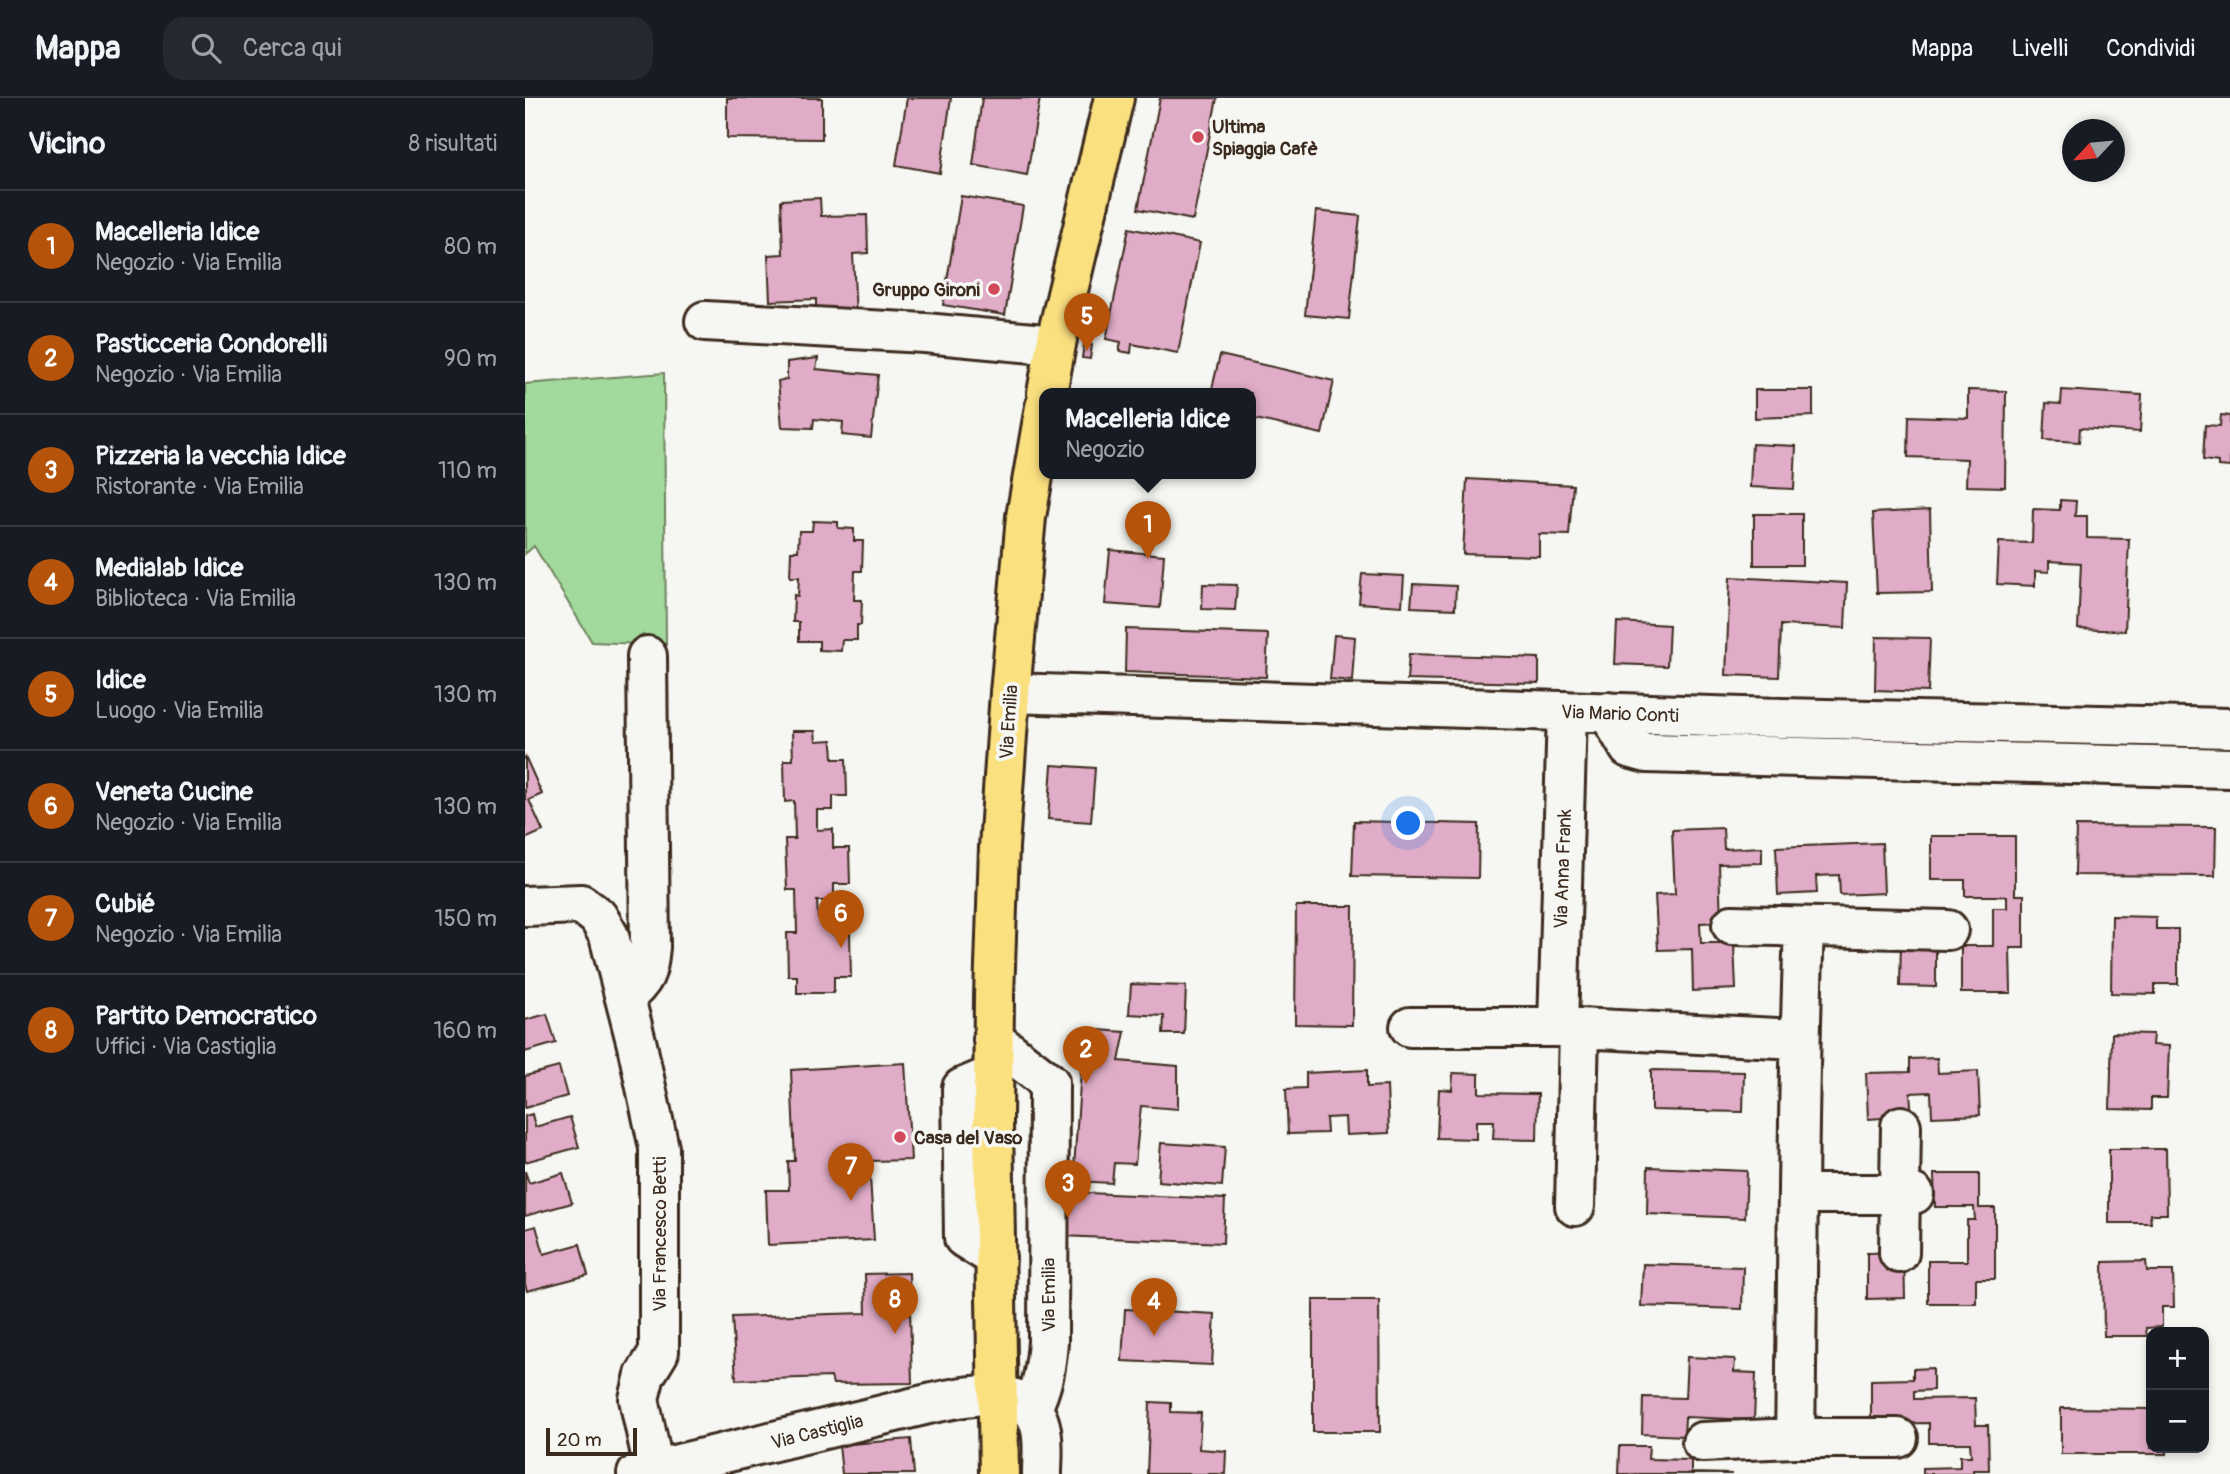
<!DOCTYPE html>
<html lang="it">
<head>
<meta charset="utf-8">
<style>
  body { margin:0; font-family:Pangolin,sans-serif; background:#242831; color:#f1f3f6 }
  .controls { position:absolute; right:21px; bottom:21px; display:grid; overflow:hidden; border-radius:14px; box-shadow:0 4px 10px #0003 }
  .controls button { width:63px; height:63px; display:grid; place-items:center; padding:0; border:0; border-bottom:2px solid #363941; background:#171b24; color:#f1f3f6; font:35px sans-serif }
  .compass { position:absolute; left:1537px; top:21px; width:63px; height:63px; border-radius:50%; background:#171b24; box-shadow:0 4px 10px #0003; rotate:244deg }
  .scale { position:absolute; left:21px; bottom:18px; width:91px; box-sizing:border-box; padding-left:7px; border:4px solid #3b2a1e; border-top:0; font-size:19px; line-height:24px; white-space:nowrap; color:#3b2a1e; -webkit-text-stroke:5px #f6f6f2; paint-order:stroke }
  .you { position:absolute; left:884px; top:726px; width:24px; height:24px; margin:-18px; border:5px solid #fff; border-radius:50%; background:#1a73e8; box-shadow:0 0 0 10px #1a73e833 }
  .badge { display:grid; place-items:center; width:46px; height:46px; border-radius:50%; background:#b45309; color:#fff; font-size:23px; font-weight:700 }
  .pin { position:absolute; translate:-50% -58px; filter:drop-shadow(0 2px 4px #0008) }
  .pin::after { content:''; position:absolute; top:37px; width:24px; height:21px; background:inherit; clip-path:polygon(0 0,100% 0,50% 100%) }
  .popup { position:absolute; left:514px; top:290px; width:217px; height:91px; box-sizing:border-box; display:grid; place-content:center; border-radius:14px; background:#171b24; filter:drop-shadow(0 2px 5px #0005); font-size:23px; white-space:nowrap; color:#9ea1a6 }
  .popup b { font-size:26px; color:#f1f3f6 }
  .popup::after { content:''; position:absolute; left:50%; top:100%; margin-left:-14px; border:14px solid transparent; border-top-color:#171b24 }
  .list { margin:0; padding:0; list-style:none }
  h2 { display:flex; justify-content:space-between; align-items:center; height:91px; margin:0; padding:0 28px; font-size:30px }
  h2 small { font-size:23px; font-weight:400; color:#9ea1a6 }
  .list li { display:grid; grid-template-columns:46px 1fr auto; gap:21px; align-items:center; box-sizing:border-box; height:112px; padding:0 28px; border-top:2px solid #363941 }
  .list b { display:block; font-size:26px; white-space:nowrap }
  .list p { margin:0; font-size:23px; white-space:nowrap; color:#9ea1a6 }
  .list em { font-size:23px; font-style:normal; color:#9ea1a6 }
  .icon { flex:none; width:38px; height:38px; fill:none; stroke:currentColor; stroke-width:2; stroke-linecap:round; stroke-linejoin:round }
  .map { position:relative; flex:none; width:1705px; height:1376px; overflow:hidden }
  header { display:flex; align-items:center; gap:42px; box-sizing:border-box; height:98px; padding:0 35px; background:#171b24; border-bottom:2px solid #363941 }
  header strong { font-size:33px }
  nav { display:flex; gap:38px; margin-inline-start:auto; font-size:24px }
  .search { width:490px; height:63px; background:#242831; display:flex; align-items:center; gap:18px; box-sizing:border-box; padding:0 24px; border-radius:21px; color:#9ea1a6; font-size:26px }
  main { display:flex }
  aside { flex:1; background:#171b24 }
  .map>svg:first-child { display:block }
  .green { fill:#a2d99d; stroke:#6e825e; stroke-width:2 }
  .building { fill:#e0acc7; stroke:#3b2a1e; stroke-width:2 }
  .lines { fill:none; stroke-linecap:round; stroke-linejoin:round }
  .minor-casing { stroke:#3b2a1e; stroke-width:44 }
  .major-casing { stroke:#3b2a1e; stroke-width:44 }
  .minor { stroke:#f6f6f2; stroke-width:38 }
  .major { stroke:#fbe080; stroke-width:38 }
  .poi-dot { fill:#d1495b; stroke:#f6f6f2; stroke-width:2.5 }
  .labels { text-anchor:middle; stroke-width:7; stroke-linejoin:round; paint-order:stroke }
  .poi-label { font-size:19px; font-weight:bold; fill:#3b2a1e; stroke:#f6f6f2; text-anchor:start }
  .street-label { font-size:19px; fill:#3b2a1e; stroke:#f6f6f2 }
</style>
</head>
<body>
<header>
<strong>Mappa</strong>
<div class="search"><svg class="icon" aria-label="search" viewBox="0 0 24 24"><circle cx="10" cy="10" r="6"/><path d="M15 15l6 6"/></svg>Cerca qui</div>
<nav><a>Mappa</a><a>Livelli</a><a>Condividi</a></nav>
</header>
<main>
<aside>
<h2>Vicino<small>8 risultati</small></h2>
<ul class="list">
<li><span class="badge">1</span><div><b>Macelleria Idice</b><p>Negozio · Via Emilia</p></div><em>80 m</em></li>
<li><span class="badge">2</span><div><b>Pasticceria Condorelli</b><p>Negozio · Via Emilia</p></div><em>90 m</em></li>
<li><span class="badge">3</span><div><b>Pizzeria la vecchia Idice</b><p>Ristorante · Via Emilia</p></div><em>110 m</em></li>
<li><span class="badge">4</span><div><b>Medialab Idice</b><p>Biblioteca · Via Emilia</p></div><em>130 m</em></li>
<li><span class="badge">5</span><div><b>Idice</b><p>Luogo · Via Emilia</p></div><em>130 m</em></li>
<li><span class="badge">6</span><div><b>Veneta Cucine</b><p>Negozio · Via Emilia</p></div><em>130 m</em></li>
<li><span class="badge">7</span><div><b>Cubié</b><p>Negozio · Via Emilia</p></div><em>150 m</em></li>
<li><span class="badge">8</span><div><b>Partito Democratico</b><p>Uffici · Via Castiglia</p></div><em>160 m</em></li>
</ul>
</aside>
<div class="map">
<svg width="1705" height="1376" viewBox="0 0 1705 1376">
  <rect width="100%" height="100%" fill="#f6f6f2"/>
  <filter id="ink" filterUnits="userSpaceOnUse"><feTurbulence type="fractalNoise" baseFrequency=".0143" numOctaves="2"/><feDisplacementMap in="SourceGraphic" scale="14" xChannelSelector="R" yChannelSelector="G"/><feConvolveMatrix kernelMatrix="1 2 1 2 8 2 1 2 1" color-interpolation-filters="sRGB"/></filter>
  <g filter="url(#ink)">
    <path class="green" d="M139 275 141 547 67 544 9 448 0 456V286Z"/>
    <path class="building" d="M202 0H297V41L202 40Z
      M382 0H426L415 75 371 67Z
      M457 0H515L502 77 448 67Z
      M635 0H692L668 122 613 111Z
      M436 98 498 108 480 217 418 207Z
      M295 100 296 118 342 117 343 155 328 156 331 218 291 220V201L245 203 243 157 258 156 256 102Z
      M791 113 835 118 824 221 780 217Z
      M604 130 675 145 653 255 607 246 606 255 594 253 596 244 581 241Z
      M559 246 567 247 565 261 557 260Z
      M695 257 809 283 797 336 726 320V295H686Z
      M293 260 291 271 353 277 346 340 317 337 318 324 289 321 288 330 257 329 253 283 262 281V264Z
      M1230 292H1288V318L1230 320Z
      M1443 292 1481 293 1480 389 1441 388 1442 361 1383 359 1384 318 1443 320Z
      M1537 292 1617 297 1615 334 1555 330 1554 344 1519 342 1521 305 1536 306Z
      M1696 317 1705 318V369L1693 368V364L1678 362 1680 327 1695 328Z
      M1227 346 1271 348 1269 391 1225 389Z
      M942 381 1048 387 1044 437 1014 436V458L938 456Z
      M1535 402 1551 403 1550 418H1562V440L1604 441 1600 533 1553 531 1556 465 1524 463V474L1510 473V488L1472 486 1474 444 1507 445 1508 411 1535 412Z
      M1405 412 1407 494 1352 495 1348 415Z
      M1229 416H1277V467H1229Z
      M288 423 313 424V430L329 431V443H338L337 473H330L329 502H337L336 527H332V542H317L316 553 294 552V543H274V524H268L269 497 273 498 274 479H265L266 453H273L274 433H287Z
      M585 452 639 457 635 510 580 506Z
      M837 476 879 478 877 508 834 505Z
      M1205 479 1322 485 1320 530 1256 527 1254 579 1201 577Z
      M678 486 712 487 710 512 677 511Z
      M888 486 931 488 930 511 886 509Z
      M1092 524 1144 527 1142 568 1090 566Z
      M601 531 743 536 741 579 600 574Z
      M809 537 830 539 827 583 805 581Z
      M1351 539 1405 540 1403 594 1350 592Z
      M884 556 1014 560V585L882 582Z
      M267 633H290L291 643 307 642 308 661H321L322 698H308V712H292V732L308 731V750H324L325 786H309V803H292L293 820H308V836H325L326 879H309V895H272V878H263L262 835H272L271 792H262L260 741H270L269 703 260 704 259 662H268Z
      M0 658 17 696 4 702 18 733 0 741Z
      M527 667 570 670 566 724 523 721Z
      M829 723 954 726 953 780 827 778Z
      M1551 728 1691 729 1690 778 1550 777Z
      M1198 730 1199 751 1237 749V765L1194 766 1196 824 1175 825 1176 845H1209L1211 891 1168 893 1167 851 1133 852 1130 797 1150 796 1147 732Z
      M1406 738H1490V797H1499V850H1485L1486 895H1436V848H1468V810H1482V798H1440V782H1406Z
      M1357 745 1359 795 1315 797 1314 777 1291 778 1292 795 1253 797 1251 749Z
      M771 808H828L827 927 770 926Z
      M1587 818 1631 819V831H1653V886H1630V896L1586 895Z
      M1376 842 1411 843V889L1375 888Z
      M606 886 661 888 659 936H638L639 918 604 916Z
      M22 916 31 945 0 954V922Z
      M559 931 600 934 594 963 653 968V1011L616 1008 610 1066 589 1065 587 1085 548 1083Z
      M1587 935 1628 936 1627 947 1644 948 1642 1000H1626V1012L1585 1011Z
      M1412 960 1413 975 1453 973 1455 1017 1407 1019 1406 994 1385 995 1387 1018 1343 1021 1341 975 1385 974V961Z
      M380 965 386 1062 344 1063 349 1142 243 1147 241 1092H264L263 1063H270L266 972Z
      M34 969 42 998 0 1010V978Z
      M842 972V989L862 988 864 1035 821 1037 820 1019 801 1020 802 1035 763 1036 761 991 781 990V975Z
      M1126 972 1219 974 1218 1014 1126 1012Z
      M928 975 954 976V995L1013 996 1012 1042 968 1041 969 1023H951V1041L912 1040 914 991 927 992Z
      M7 1016 10 1029 45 1019 54 1049 0 1064V1018Z
      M636 1045 700 1049 697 1088 633 1083Z
      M1584 1051H1641L1642 1116H1625L1626 1125H1584Z
      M1123 1069 1222 1073 1220 1120 1122 1116Z
      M0 1073 4 1085 38 1075 47 1105 0 1118Z
      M1409 1076H1454V1110H1470V1181H1451V1205H1403V1163H1442V1122H1450L1449 1109H1410Z
      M539 1094 700 1101 698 1145 537 1138Z
      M11 1128 19 1156 55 1146 63 1177 2 1193 0 1186V1131Z
      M1379 1154 1380 1200 1342 1201V1155Z
      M1621 1163 1622 1173H1648L1649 1209H1637V1229L1621 1230 1622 1238H1579L1578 1164Z
      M1118 1166 1218 1169 1217 1211 1116 1208Z
      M384 1175 387 1285 308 1286 306 1279 211 1282 207 1219 341 1215 340 1176Z
      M788 1202H854L855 1334H788Z
      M600 1211 690 1216 687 1267 597 1263Z
      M1162 1259 1210 1261 1209 1274 1231 1275 1229 1322 1160 1319 1159 1338 1117 1336 1118 1299 1160 1300Z
      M1408 1270V1292L1389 1293V1301L1450 1300 1451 1327H1463L1464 1372H1448V1376H1398V1370L1435 1369V1358H1446L1445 1345H1404V1325L1346 1326V1282L1388 1281V1271Z
      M625 1304 646 1305V1314L676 1315 674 1351 701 1353 700 1376H622Z
      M1536 1310 1626 1311V1350H1642V1356H1536Z
      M386 1341 389 1376H317L314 1347Z
      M1095 1348H1124L1123 1361 1166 1362V1375L1207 1376H1094Z"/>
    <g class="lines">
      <defs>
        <path id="minor" d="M180 223 400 235 530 247
          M485 595 1217 619 1705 630
          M1083 614 1104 650 1122 655 1705 670
          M0 808 56 806 73 819 84 838 112 947 134 1050V1254L120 1277 114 1301 129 1371
          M1207 827 1423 832
          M100 899C121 880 122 877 125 849L122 558
          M885 929H1033L1275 941
          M1033 929 1042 613
          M468 941 524 984 523 1244C521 1268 518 1288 507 1310
          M468 977 437 990 439 1140 471 1160
          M1275 1096H1389
          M1050 1108 1054 930
          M1374 1155 1376 1028
          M1270 1340C1273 1170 1272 1000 1279 830
          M1177 1344 1270 1340H1373
          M112 1376 399 1307C435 1299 507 1280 516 1332 519 1346 517 1362 517 1376"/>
        <path id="major" d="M522 295 534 230 589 0
          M474 1376 468 1024 469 898 474 749 485 595 501 419 520 309"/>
      </defs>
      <use href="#minor" class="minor-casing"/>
      <use href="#major" class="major-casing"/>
      <use href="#minor" class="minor"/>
      <use href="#major" class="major"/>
    </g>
  </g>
  <g class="poi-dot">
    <circle cx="673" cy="39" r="7"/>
    <circle cx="469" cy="191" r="7"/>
    <circle cx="375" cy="1039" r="7"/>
  </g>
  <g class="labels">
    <g class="poi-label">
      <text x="687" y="35">Ultima<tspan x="687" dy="22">Spiaggia Cafè</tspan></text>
      <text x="455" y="198" text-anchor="end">Gruppo Gironi</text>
      <text x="389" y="1046">Casa del Vaso</text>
    </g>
    <g class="street-label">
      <text transform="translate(1095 615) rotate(2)" y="7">Via Mario Conti</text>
      <text transform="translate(483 624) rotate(-86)" y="7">Via Emilia</text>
      <text transform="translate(1037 771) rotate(-88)" y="7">Via Anna Frank</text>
      <text transform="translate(134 1136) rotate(-90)" y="7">Via Francesco Betti</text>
      <text transform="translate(523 1197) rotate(-90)" y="7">Via Emilia</text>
      <text transform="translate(292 1333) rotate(-14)" y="7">Via Castiglia</text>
    </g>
  </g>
</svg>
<div class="controls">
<button>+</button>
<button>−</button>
</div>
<svg class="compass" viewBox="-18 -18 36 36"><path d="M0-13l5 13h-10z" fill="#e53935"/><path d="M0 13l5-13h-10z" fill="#9ea1a6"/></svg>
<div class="scale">20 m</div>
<div class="you"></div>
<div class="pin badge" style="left:623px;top:461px">1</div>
<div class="popup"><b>Macelleria Idice</b>Negozio</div>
<div class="pin badge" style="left:561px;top:986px">2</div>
<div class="pin badge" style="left:543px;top:1120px">3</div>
<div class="pin badge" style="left:629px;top:1238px">4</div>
<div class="pin badge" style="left:562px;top:253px">5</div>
<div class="pin badge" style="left:316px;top:850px">6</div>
<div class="pin badge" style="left:326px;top:1103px">7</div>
<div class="pin badge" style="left:370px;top:1236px">8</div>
</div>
</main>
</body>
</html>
